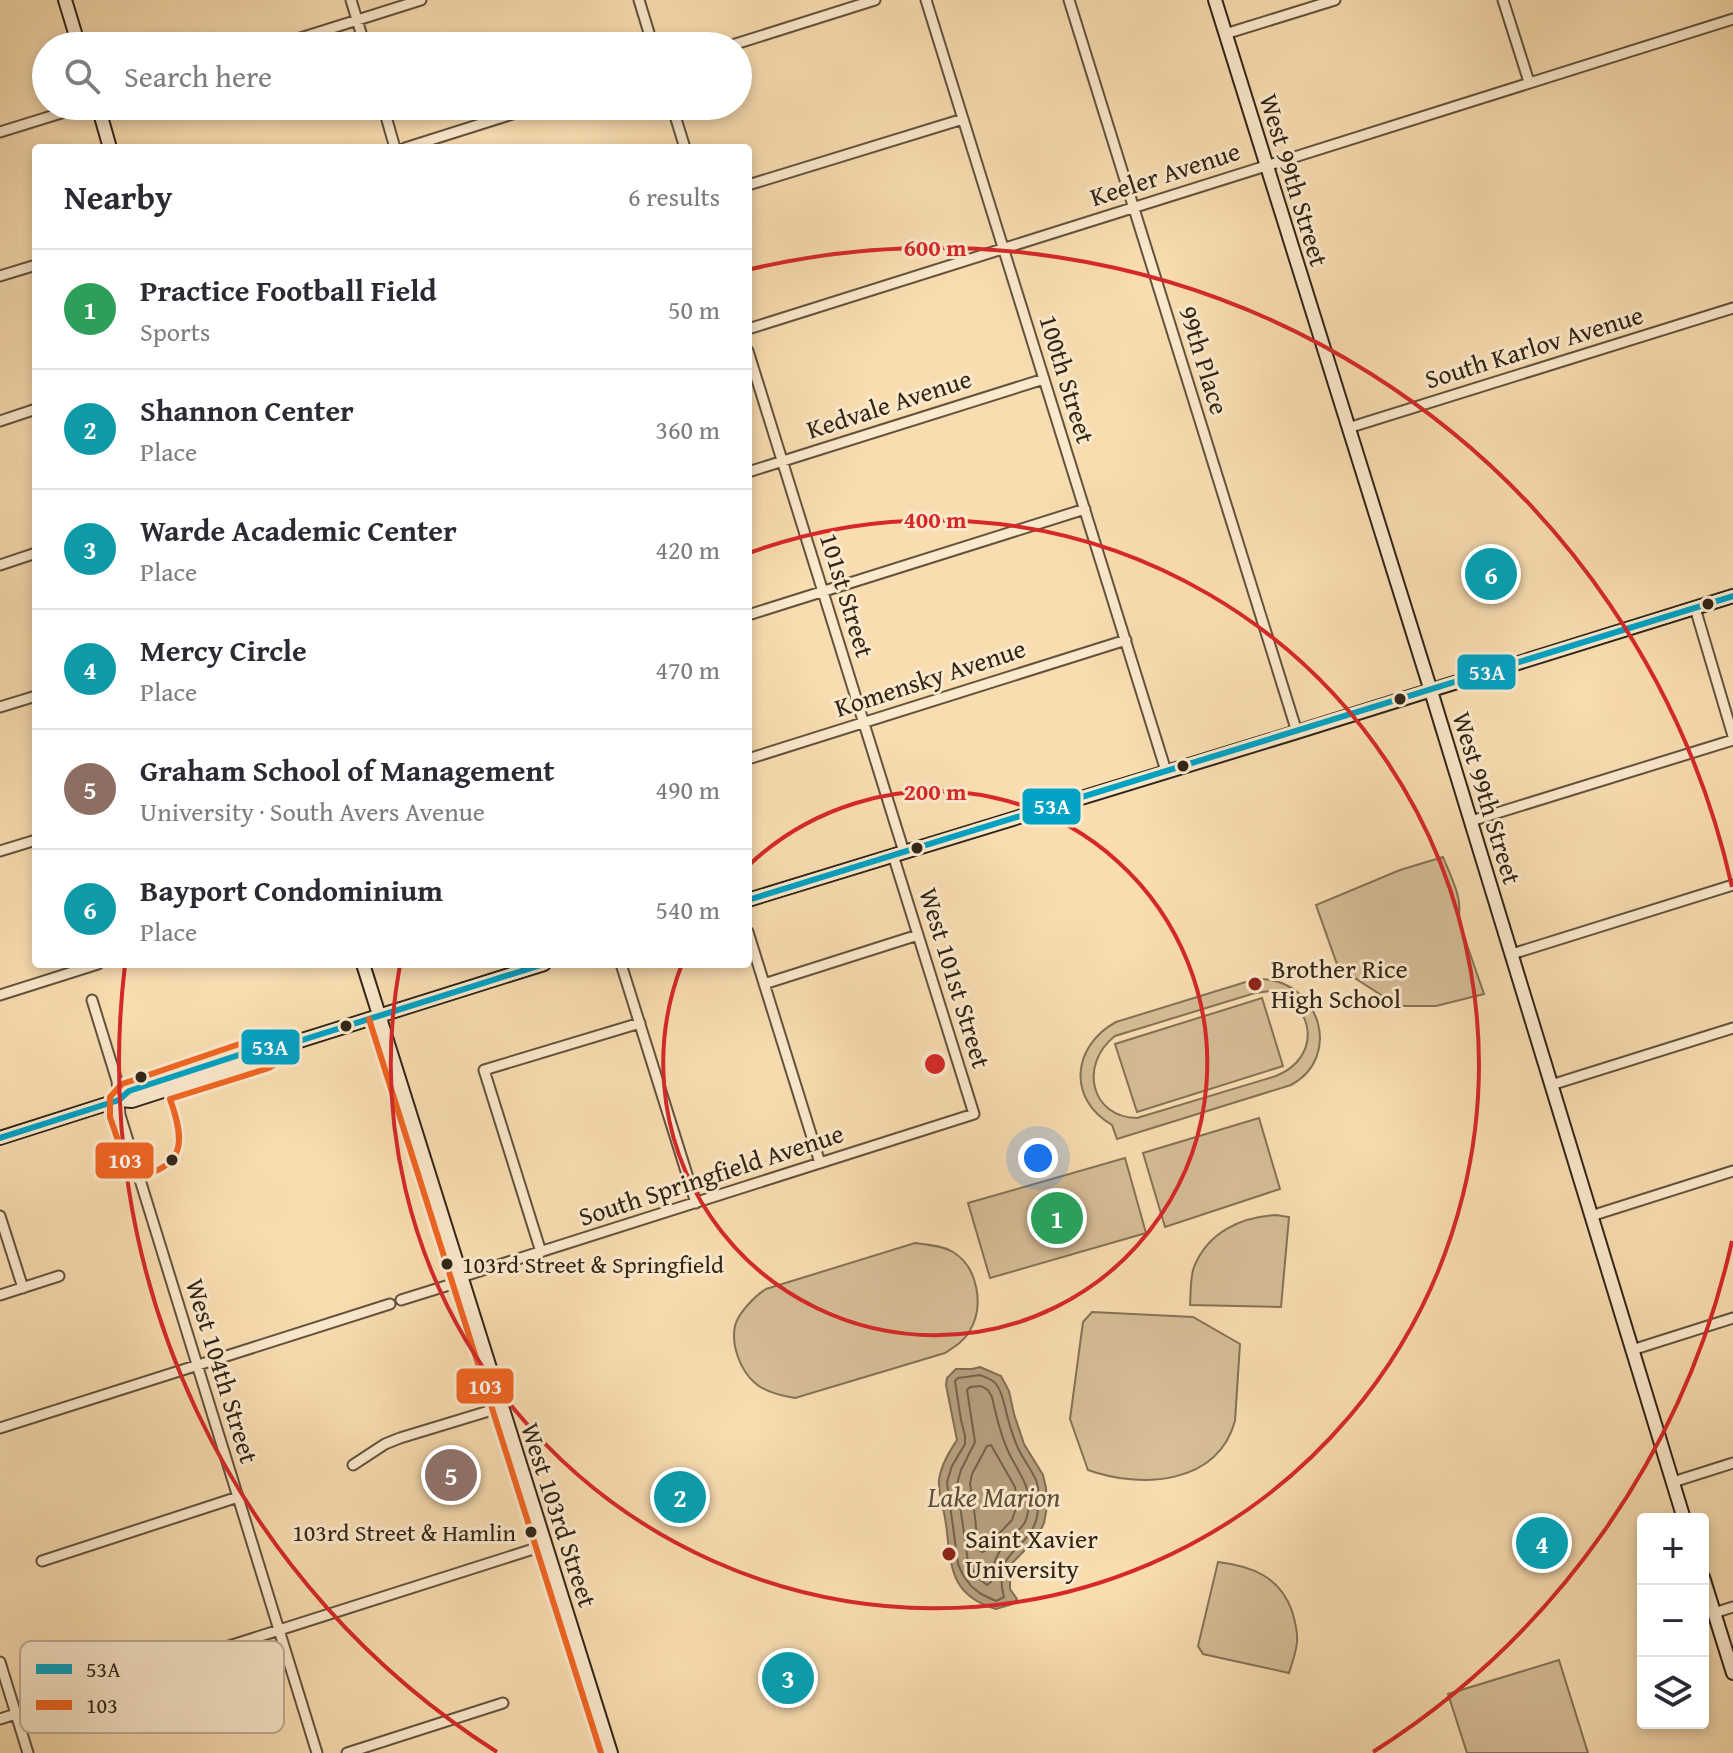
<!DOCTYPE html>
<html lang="en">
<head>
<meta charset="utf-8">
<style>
  body { margin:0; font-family:"Gentium Book Plus",serif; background:#f7f7f7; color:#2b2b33 }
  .controls { position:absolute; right:24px; bottom:24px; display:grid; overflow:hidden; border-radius:8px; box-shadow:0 4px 12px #0003 }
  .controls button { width:72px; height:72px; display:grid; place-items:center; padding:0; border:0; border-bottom:2px solid #e1e1e2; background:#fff; color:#2b2b33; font:40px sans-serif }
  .you { position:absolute; left:1038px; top:1158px; width:28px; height:28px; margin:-20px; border:6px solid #fff; border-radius:50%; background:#1a73e8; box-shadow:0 0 0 12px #1a73e833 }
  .badge { display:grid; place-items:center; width:52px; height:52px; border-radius:50%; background:#d93025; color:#fff; font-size:26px; font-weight:700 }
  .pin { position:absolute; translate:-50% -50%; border:4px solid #fff; box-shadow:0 2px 8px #0006 }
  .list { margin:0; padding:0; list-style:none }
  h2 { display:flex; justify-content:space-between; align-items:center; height:104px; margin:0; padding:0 32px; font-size:34px }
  h2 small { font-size:26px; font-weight:400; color:#7c7c81 }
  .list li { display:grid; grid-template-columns:52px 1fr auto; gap:24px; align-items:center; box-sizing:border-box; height:120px; padding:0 32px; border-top:2px solid #e1e1e2 }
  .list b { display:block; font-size:30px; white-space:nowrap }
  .list p { margin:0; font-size:26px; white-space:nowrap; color:#7c7c81 }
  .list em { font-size:26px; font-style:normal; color:#7c7c81 }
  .icon { flex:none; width:44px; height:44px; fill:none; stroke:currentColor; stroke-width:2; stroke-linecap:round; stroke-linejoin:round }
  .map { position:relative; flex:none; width:1733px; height:1753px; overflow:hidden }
  .search { position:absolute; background:#fff; box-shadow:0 4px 12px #0003; left:32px; top:32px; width:720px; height:88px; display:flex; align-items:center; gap:20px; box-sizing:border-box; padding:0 28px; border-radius:44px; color:#7c7c81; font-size:30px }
  .panel { position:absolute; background:#fff; box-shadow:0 4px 12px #0003; left:32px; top:144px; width:720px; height:824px; border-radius:8px }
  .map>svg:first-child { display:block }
  .green { fill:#d7be97; stroke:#847257; stroke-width:2; fill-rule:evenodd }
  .water { fill:#b59e7d; stroke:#806e54; stroke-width:2 }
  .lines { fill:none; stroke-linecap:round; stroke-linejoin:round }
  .shore { stroke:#72624a; stroke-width:2 }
  .street-casing { stroke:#62533e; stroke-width:13 }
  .secondary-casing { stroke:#302517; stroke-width:16 }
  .street { stroke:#fbe9cc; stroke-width:9 }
  .secondary { stroke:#fbe9cc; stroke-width:12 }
  .bus-1-casing { stroke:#fbe9cc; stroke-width:12 }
  .bus-2-casing { stroke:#fbe9cc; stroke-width:12 }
  .bus-1 { stroke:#02a2c5; stroke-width:6 }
  .bus-2 { stroke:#f26522; stroke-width:6 }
  .ring { fill:none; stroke:#d62828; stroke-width:4 }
  .bus-dot { fill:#302517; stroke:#fbe9cc; stroke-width:3 }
  .poi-dot { fill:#8f2418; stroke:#fbe9cc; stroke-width:3 }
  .labels { text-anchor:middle; stroke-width:6; stroke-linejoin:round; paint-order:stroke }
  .bus-label { font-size:24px; fill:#302517; stroke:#fbe9cc; text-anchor:start }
  .street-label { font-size:26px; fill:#302517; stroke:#fbe9cc }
  .poi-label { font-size:26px; fill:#302517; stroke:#fbe9cc; text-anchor:start }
  .water-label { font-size:28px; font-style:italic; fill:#5f4f3b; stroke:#fbe9cc }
  .key { fill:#fbe9cc; stroke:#beae96; stroke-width:2 }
  .key-label { font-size:22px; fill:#302517 }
  .centre { fill:#d62828; stroke:#fbe9cc; stroke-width:4 }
  .ring-label { font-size:24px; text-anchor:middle; font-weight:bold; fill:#d62828; stroke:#fbe9cc; stroke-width:6; stroke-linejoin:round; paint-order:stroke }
  .line-badge { stroke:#fbe9cc; stroke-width:3 }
  .badge-label { font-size:22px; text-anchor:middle; font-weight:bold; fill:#fff }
</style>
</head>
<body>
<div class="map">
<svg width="1733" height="1753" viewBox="0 0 1733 1753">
  <rect width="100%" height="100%" fill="#f9ddb1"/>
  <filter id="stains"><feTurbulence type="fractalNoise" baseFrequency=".0025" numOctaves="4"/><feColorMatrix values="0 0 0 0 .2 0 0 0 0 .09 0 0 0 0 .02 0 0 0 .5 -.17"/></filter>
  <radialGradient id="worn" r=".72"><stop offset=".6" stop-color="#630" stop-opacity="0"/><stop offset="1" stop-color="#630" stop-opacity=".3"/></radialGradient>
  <path class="green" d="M1443 857C1450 875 1464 900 1458 919L1484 994 1436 1006H1398L1338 967 1316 905 1400 870Z
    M1261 979C1320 981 1343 1057 1291 1085L1117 1139 1112 1125C1067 1099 1072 1046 1116 1022L1249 981ZM1271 991C1317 1005 1321 1058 1276 1076L1137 1118C1090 1117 1079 1064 1115 1036L1255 993Z
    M1262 998 1283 1066 1137 1112 1115 1044Z
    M1259 1118 1280 1189 1165 1227 1143 1153Z
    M1125 1158 1146 1233 990 1278 968 1203Z
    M1276 1215 1289 1217 1281 1307 1190 1305C1191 1293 1190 1277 1194 1267 1208 1232 1241 1217 1276 1215Z
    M915 1243C927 1245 942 1245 953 1252 978 1267 985 1307 969 1332 964 1341 954 1347 945 1353L795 1398C782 1396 765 1392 755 1383 740 1370 731 1345 735 1326 738 1313 755 1296 766 1289Z
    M1092 1312 1193 1317 1240 1344 1235 1421C1217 1485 1141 1489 1088 1470L1070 1419 1083 1322Z
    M1218 1562C1252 1566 1280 1577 1292 1611 1295 1621 1298 1632 1297 1642 1296 1653 1292 1663 1289 1673L1203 1654 1198 1646Z
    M1559 1660 1588 1753H1467L1448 1694Z"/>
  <path class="water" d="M980 1367 1001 1376 1009 1391 1014 1414 1024 1444 1043 1475 1046 1488 1047 1507 1044 1523 1037 1538 1013 1562 1010 1571V1589L1017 1599 1013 1604 996 1609C945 1594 952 1559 945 1518 943 1506 938 1492 939 1480 941 1465 949 1452 957 1440L946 1385 947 1378 956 1369H972Z"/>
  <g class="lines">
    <path class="shore" d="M980 1375C985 1377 992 1379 996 1384 1001 1390 1003 1399 1005 1407 1008 1420 1012 1435 1018 1448 1023 1459 1031 1469 1036 1480 1040 1491 1039 1505 1037 1517 1029 1552 991 1549 1004 1597L996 1601 981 1594 971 1586 963 1575 958 1564 947 1482 952 1466 965 1444V1436L961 1420 955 1381 958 1378Z
      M981 1386 988 1390 992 1397C996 1415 1000 1434 1008 1451 1019 1475 1036 1490 1026 1520 1023 1528 1016 1532 1010 1538 997 1552 992 1564 991 1582L987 1585 978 1578 968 1562 957 1484 961 1470 975 1442 967 1390 970 1387Z
      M991 1445 1015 1487 1017 1505 1012 1520 991 1542 985 1551 982 1552 978 1549 975 1517 970 1484 972 1474 987 1446Z"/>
    <defs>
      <path id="street" d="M351 0 365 46
        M639 0 653 46
        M926 0 1166 771
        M1069 0 1297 732
        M1503 0 1529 82
        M1225 34 1335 0
        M275 46 421 0
        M729 46 875 0
        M383 106 395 148
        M672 106 685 148
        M0 132 84 106
        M405 148 538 106
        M748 185 963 119
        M0 276 36 265
        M748 329 1733 19
        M748 351 904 852
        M0 421 36 409
        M1348 428 1733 308
        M748 472 1044 379
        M0 565 36 553
        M1695 608 1733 736
        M748 615 1085 509
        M0 707 36 696
        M748 759 1126 640
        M1471 821 1733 740
        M0 851 36 840
        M748 932 820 1163
        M1512 954 1733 885
        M621 964 696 1203
        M764 984 918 935
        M0 995 98 964
        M92 1000 117 1081 120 1115 317 1753
        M1551 1085 1733 1028
        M0 1216 23 1288
        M1591 1216 1733 1171
        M541 1252 484 1070 640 1023
        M461 1277 974 1114 893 855
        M0 1295 59 1276
        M401 1300 462 1281
        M1632 1350 1733 1318
        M0 1428 390 1304
        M353 1465 385 1444 400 1438 502 1407
        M1673 1482 1733 1463
        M42 1561 238 1497
        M1714 1613 1733 1607
        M0 1662 28 1753
        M0 1719 546 1545
        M347 1753 503 1703"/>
      <path id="secondary" d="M65 0 79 46
        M1215 0 1431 691 1684 1519
        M98 106 110 148
        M748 900 1297 732 1733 596
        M363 964 611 1753
        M119 1100 129 1091 263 1047H280L544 964
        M0 1138 119 1100 132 1101 266 1058 280 1047
        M1703 1577 1733 1673"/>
    </defs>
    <use href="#street" class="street-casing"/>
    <use href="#secondary" class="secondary-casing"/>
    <use href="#street" class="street"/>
    <use href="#secondary" class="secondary"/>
    <defs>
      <path id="bus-1" d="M748 900 1733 596
        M0 1138 119 1100 129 1091 263 1047H280L544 964"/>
      <path id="bus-2" d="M369 1019 601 1753
        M289 1034 260 1037 122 1084 110 1097V1117L129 1173 137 1177C186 1166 185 1141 170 1099L269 1068 295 1053"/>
    </defs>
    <use href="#bus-1" class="bus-1-casing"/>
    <use href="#bus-2" class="bus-2-casing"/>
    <use href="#bus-1" class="bus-1"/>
    <use href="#bus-2" class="bus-2"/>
  </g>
  <g class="ring">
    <path d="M749 865A272 272 0 1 1 682 964"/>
    <path d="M749 553A544 544 0 1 1 400 965"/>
    <path d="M1732 1241A816 816 0 0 1 1373 1752M497 1752A816 816 0 0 1 125 965M751 269A816 816 0 0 1 1732 887"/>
  </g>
  <g class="bus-dot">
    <circle cx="1708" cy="604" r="7"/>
    <circle cx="1400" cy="699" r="7"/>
    <circle cx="1183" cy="766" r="7"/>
    <circle cx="917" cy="848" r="7"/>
    <circle cx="346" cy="1026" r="7"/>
    <circle cx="141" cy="1077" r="7"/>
    <circle cx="172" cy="1160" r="7"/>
    <circle cx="447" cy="1264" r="7"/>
    <circle cx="531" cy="1532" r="7"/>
  </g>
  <g class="poi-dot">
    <circle cx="1255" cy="984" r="8"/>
    <circle cx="949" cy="1554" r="8"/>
  </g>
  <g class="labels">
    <g class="bus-label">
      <text x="462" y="1273">103rd Street &amp; Springfield</text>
      <text x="516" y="1541" text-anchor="end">103rd Street &amp; Hamlin</text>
    </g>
    <g class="street-label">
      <text transform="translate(1165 174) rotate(-18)" y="9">Keeler Avenue</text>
      <text transform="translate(1294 180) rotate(73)" y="9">West 99th Street</text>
      <text transform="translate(1534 347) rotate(-17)" y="9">South Karlov Avenue</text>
      <text transform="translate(1204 360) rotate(73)" y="9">99th Place</text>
      <text transform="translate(1067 379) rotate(73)" y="9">100th Street</text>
      <text transform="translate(889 404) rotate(-18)" y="9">Kedvale Avenue</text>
      <text transform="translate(847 595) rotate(73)" y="9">101st Street</text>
      <text transform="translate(930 678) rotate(-18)" y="9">Komensky Avenue</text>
      <text transform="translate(1487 798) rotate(73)" y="9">West 99th Street</text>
      <text transform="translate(955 978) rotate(73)" y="9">West 101st Street</text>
      <text transform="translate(711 1175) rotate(-18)" y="9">South Springfield Avenue</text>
      <text transform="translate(222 1371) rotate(73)" y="9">West 104th Street</text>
      <text transform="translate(559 1515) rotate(72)" y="9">West 103rd Street</text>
    </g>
    <g class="poi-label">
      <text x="1271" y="978">Brother Rice<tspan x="1271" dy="30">High School</tspan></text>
      <text x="965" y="1548">Saint Xavier<tspan x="965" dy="30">University</tspan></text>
    </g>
    <g class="water-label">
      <text x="994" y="1507">Lake Marion</text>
    </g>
  </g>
  <rect x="20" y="1641" width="264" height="92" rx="12" class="key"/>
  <rect x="36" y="1664" width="36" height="10" fill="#02a2c5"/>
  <rect x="36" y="1700" width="36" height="10" fill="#f26522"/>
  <g class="key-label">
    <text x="86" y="1677">53A</text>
    <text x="86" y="1713">103</text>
  </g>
  <circle cx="935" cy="1064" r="12" class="centre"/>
  <g class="ring-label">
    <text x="935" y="256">600 m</text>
    <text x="935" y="528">400 m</text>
    <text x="935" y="800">200 m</text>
  </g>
  <g class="line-badge">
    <rect x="1456" y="653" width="61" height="38" rx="8" fill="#02a2c5"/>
    <rect x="1021" y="787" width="61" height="39" rx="8" fill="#02a2c5"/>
    <rect x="240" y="1028" width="61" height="38" rx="8" fill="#02a2c5"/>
    <rect x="94" y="1141" width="61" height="39" rx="8" fill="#f26522"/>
    <rect x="455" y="1367" width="60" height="38" rx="8" fill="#f26522"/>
  </g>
  <g class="badge-label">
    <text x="1487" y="680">53A</text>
    <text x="1052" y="814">53A</text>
    <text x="270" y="1055">53A</text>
    <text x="125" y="1168">103</text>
    <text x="485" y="1394">103</text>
  </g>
  <rect width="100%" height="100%" filter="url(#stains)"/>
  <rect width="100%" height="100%" fill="url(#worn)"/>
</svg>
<div class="controls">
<button>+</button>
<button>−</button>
<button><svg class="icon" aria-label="layers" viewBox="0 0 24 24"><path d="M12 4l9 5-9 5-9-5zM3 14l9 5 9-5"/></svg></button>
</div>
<div class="you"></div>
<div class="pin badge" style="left:1057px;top:1218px;background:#2e9e5b">1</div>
<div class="pin badge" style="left:680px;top:1497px;background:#0f9aa8">2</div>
<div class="pin badge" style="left:788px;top:1678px;background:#0f9aa8">3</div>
<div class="pin badge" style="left:1542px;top:1543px;background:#0f9aa8">4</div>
<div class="pin badge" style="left:451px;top:1475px;background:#8d6e63">5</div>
<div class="pin badge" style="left:1491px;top:574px;background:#0f9aa8">6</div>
<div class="search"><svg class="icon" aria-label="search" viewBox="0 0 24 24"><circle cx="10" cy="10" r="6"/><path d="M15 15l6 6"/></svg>Search here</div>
<section class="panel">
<h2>Nearby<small>6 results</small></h2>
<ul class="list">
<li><span class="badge" style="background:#2e9e5b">1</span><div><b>Practice Football Field</b><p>Sports</p></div><em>50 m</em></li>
<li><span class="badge" style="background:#0f9aa8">2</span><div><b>Shannon Center</b><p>Place</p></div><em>360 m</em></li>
<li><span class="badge" style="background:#0f9aa8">3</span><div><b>Warde Academic Center</b><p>Place</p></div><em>420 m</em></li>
<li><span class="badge" style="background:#0f9aa8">4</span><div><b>Mercy Circle</b><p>Place</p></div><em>470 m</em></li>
<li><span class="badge" style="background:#8d6e63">5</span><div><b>Graham School of Management</b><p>University · South Avers Avenue</p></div><em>490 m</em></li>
<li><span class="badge" style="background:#0f9aa8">6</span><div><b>Bayport Condominium</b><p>Place</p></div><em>540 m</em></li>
</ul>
</section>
</div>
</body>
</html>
